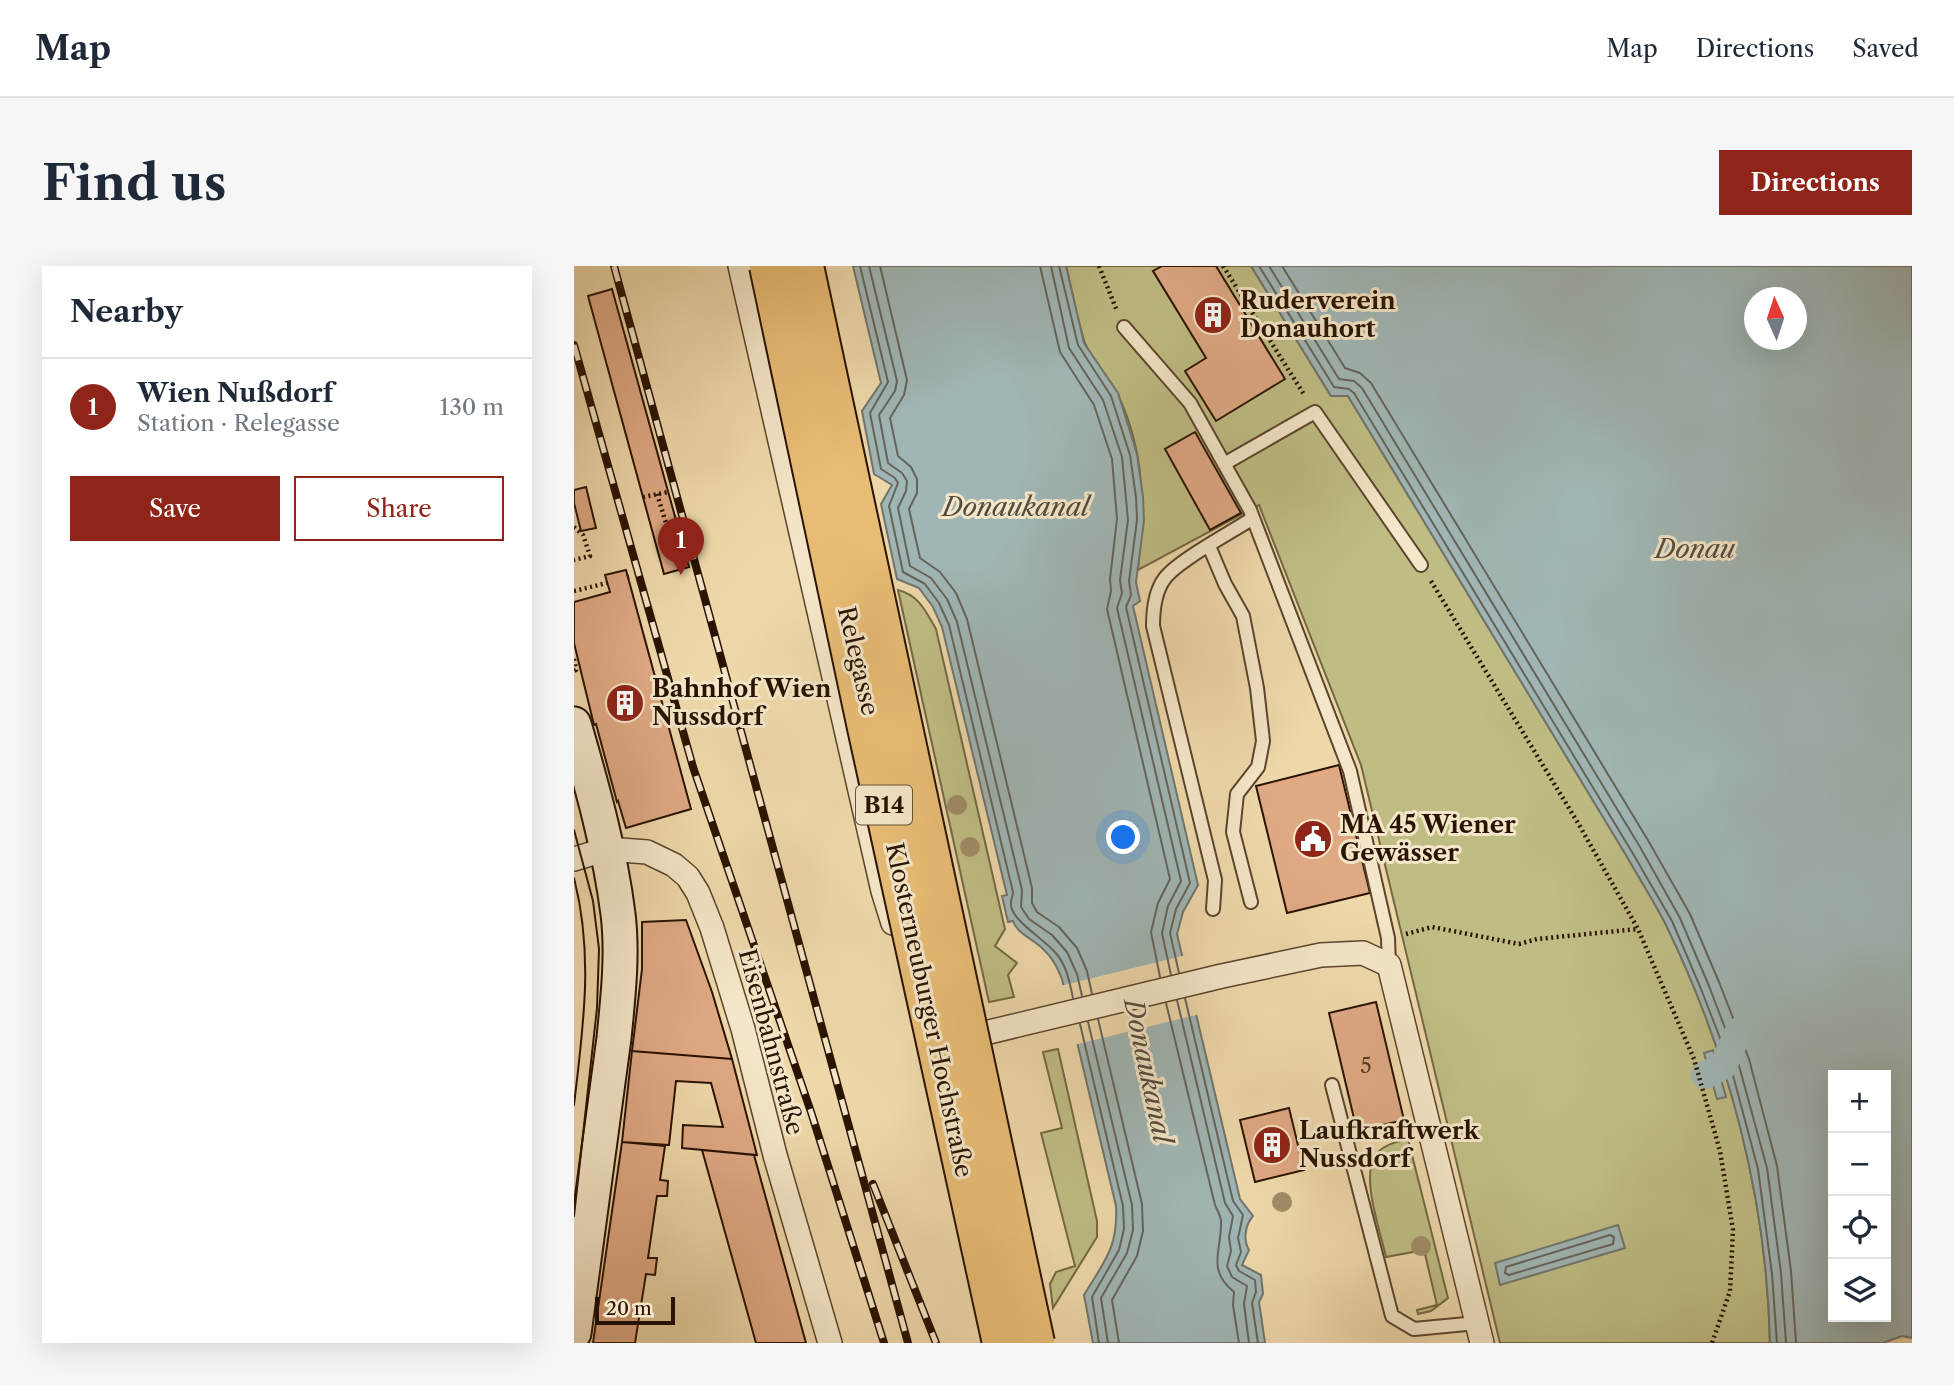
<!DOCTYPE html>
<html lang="en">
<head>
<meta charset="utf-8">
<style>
  body { margin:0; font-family:"Libre Caslon Text",serif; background:#f6f6f7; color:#1f2937 }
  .controls { position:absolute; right:21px; bottom:21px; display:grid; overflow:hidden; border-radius:0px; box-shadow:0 7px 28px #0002 }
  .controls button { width:63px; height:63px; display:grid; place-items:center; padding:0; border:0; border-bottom:2px solid #e0e1e3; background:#fff; color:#1f2937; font:35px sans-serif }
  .compass { position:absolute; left:1170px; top:21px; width:63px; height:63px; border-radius:50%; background:#fff; box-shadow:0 7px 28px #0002; rotate:357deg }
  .scale { position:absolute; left:21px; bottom:18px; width:80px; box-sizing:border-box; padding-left:7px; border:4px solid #2a1302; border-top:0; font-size:19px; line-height:24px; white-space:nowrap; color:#2a1302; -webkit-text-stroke:5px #f4e6c8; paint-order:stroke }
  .you { position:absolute; left:550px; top:572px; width:24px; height:24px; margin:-18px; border:5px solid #fff; border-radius:50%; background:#1a73e8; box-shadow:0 0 0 10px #1a73e833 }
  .badge { display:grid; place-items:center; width:46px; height:46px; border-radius:50%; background:#8f2418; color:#fff; font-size:23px; font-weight:700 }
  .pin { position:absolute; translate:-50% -58px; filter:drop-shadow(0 2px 4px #0008) }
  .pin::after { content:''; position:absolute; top:37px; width:24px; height:21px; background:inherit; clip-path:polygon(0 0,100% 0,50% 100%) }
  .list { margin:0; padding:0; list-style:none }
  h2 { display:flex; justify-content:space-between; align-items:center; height:91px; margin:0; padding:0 28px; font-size:30px }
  h2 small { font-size:23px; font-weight:400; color:#747a83 }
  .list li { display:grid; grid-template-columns:46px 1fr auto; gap:21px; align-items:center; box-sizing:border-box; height:98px; padding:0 28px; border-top:2px solid #e0e1e3 }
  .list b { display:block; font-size:26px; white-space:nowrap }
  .list p { margin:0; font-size:23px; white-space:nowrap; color:#747a83 }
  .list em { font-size:23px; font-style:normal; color:#747a83 }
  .actions { display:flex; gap:14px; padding:21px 28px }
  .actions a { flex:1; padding:16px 0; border:2px solid #8f2418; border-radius:0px; text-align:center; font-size:24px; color:#8f2418 }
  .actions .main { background:#8f2418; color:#fff }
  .icon { flex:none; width:38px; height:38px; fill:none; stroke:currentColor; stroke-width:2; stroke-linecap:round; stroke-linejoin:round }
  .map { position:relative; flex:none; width:1338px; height:1077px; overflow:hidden; border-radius:0px }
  header { display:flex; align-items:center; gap:42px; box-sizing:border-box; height:98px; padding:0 35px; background:#fff; border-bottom:2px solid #e0e1e3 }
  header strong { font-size:33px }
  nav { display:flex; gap:38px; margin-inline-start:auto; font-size:24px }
  .intro { display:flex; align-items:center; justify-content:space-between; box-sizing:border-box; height:168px; padding:0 42px }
  h1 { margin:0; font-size:49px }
  .button { padding:18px 32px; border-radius:0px; background:#8f2418; color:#fff; font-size:24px; font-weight:700 }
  main { display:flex; gap:42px; padding:0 42px }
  aside { flex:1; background:#fff; border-radius:0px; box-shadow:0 7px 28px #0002 }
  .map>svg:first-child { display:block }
  .green { fill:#bfbd84; stroke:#746843; stroke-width:2 }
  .water { fill:#a0b6b5; stroke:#71756d; stroke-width:2; fill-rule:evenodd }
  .pier { fill:#eed8aa }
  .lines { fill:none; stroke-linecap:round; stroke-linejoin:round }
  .shore { stroke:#65645c; stroke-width:2 }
  .canal { stroke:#a0b6b5; stroke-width:28 }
  .building { fill:#dfa984; stroke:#2a1302; stroke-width:2 }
  .service-casing { stroke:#5b442c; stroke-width:16 }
  .minor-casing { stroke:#5b442c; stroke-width:26 }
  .secondary-casing { stroke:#2a1302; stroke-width:37 }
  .path { stroke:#2a1302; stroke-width:4.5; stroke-dasharray:2 3.5; stroke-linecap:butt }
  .service { stroke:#f4e6c8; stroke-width:12 }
  .minor { stroke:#f4e6c8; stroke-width:23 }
  .secondary { stroke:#f4e6c8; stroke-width:33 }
  .tram { stroke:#2a1302; stroke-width:2 }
  .rail-casing { stroke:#2a1302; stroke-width:8 }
  .rail { stroke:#f4e6c8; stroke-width:5; stroke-dasharray:16; stroke-linecap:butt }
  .trunk-bridge-casing { stroke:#2a1302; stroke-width:42; stroke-linecap:butt }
  .trunk-bridge { stroke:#e7bc75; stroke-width:38 }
  .tree { fill:#9f8c67 }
  .labels { text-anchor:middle; stroke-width:6; stroke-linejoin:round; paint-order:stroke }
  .number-label { font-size:21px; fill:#573822 }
  .shield { fill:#f4e6c8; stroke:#67523d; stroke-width:2 }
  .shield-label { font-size:23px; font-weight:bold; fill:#2a1302 }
  .poi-label { font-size:24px; font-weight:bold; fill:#2a1302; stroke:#f4e6c8; text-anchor:start }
  .street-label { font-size:24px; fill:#2a1302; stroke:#f4e6c8 }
  .water-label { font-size:26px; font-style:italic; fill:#534c41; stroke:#f4e6c8 }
</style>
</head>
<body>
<header>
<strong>Map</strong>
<nav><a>Map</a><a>Directions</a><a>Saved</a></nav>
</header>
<div class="intro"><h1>Find us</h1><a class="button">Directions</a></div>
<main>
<aside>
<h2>Nearby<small></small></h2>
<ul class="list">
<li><span class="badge">1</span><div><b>Wien Nußdorf</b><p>Station · Relegasse</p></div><em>130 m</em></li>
</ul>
<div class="actions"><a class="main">Save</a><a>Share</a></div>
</aside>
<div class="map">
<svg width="1338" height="1077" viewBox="0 0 1338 1077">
  <rect width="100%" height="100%" fill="#eed8aa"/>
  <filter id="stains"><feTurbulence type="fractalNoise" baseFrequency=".00286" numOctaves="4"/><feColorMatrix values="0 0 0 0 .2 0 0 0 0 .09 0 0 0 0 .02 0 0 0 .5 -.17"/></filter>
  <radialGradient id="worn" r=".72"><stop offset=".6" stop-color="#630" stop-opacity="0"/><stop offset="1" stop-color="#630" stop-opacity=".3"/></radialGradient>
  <path class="green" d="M492 0H677L757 130H774L1052 589C1065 612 1080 635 1092 659 1155 788 1193 933 1196 1077H926L787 499 685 239 564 304C571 242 571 186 544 129 535 110 516 94 510 74 502 50 498 24 492 0Z
    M324 324C345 329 352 346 362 363L431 663 421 680 443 697 434 709 440 731 415 736Z
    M484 783 523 955V971L479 1042 476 1018 482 1006 501 1000 467 867 488 862 469 786Z
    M834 873 874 1032 857 1045 844 1048 843 1044 863 1039 850 984 812 991C807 967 784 905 804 886 812 878 823 876 834 873Z"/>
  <path class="water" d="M279 0H492L510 77 544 127 563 188 569 231 570 255 562 316 566 335 559 340 624 619 609 646 603 668 666 933 679 950C671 959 669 974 675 984L668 999 687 1009 689 1028 685 1036 691 1077H519L510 1029C531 994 544 982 542 940L488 713C483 701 479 692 469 683 460 673 444 669 439 655L434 656 428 630 433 629 368 361 359 341 345 322 323 313 307 238 318 219 300 208 288 145 307 117Z
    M677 0H1338V1072L1328 1070 1309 1077H1196C1193 933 1155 788 1092 659 1080 635 1065 612 1052 589L774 130H757ZM1181 32H1223V74H1181ZM1259 809H1312V1051H1259Z
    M1139 784 1152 831 1143 833 1130 787Z
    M1044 959 1051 982 926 1019 921 997Z"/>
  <path class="pier" d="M612 689 626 748 500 779 486 720Z"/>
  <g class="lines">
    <path class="shore" d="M286 0 314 116 296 147 307 203 321 212 324 217 315 240 329 306 351 318 365 337 375 359 439 626C439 630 437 633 437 637 435 654 474 675 484 690 493 701 496 718 499 732
      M295 0 323 115 321 125 305 149 314 197 328 207 333 215 332 225 324 242 336 300 357 312 373 333 383 356 448 624 447 641 455 653 478 669 493 686 503 708 508 730
      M306 0 333 114 330 129 316 152 324 190 337 201 343 213V227L335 243 346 292 366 306 382 327 393 353 458 622V637L463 646 485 661 503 682 513 705 518 728
      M466 0 486 86 520 139 538 193 543 253 536 313 537 325 533 343 596 613 584 637 577 666 586 711
      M477 0 495 82 529 134 548 191 554 254 546 314 548 327 543 342 607 615 594 640 588 667 597 709
      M485 0 504 79 537 130 556 189 562 231 563 254 555 315 557 329 552 341 616 617 602 643 596 667 605 707
      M685 0 760 121 775 123 780 127 1058 586 1098 655 1127 723 1156 798 1184 903 1198 1008 1203 1077
      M695 0 765 113 780 115 788 122 1066 581 1106 652 1135 720 1164 796 1193 902 1207 1007 1212 1077
      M708 0 771 102 786 107 797 117 1075 576 1116 648 1145 716 1175 793 1203 900 1217 1005 1222 1077
      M611 732 659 935 669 949 664 972 667 986 662 999 665 1005 681 1014 682 1026 678 1037 684 1077
      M603 734 651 937 659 950 655 971 657 985 653 1000 658 1011 673 1020 670 1038 675 1077
      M592 737 641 939C643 944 647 950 647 955 648 985 632 1003 660 1026L659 1039 665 1077
      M524 753 568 938 569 965 563 990 538 1034 545 1077
      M514 756 558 939 559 964 553 987 527 1032 534 1077
      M506 758 549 940 550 963 545 984 518 1031 525 1077
      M1036 969 1040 971 1039 978 935 1009 931 1007 932 1001Z"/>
    <path class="canal" d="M1131 809 1149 800 1165 765"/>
  </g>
  <path class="building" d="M588 0H642L711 113 642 155 611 105 632 92 579 5Z
    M38 23 115 301 90 308 14 30Z
    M621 166 667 247 636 264 591 183Z
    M12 221 22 262 7 265 0 237V224Z
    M52 304 117 543 52 562 44 535 43 536 22 458 20 459 0 377V336L36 326 31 309Z
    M765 499 796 627 713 647 682 520Z
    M112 654 138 726 158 793 58 785 68 703V656Z
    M802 736 830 854 783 865 755 747Z
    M58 785 158 793 183 889 108 882 109 859 149 861 137 817 102 815 95 879 48 876Z
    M715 842 730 904 681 916 666 854Z
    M48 876 91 880 86 914 94 915 93 930H83L74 992H83L81 1009 72 1008 61 1077H19Z
    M128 884 180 889 232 1077H182Z"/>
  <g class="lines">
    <defs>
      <path id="service" d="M550 61 616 137 676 244 776 505 814 672 815 699
        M650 198 741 146 847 299
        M635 280 651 318 669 350 683 422 689 475 684 501 663 528 659 566 677 636
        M639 643 641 614 579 360C579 345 581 325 591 312 605 294 658 266 679 252
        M758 819 818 1050 840 1063 903 1057"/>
      <path id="minor" d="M166 0 309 625 319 657
        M0 593 33 583 73 586 100 599 114 611 124 627 138 662 169 763 201 889 256 1077
        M385 776 390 772 648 710 747 689 789 687 815 699 908 1077"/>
      <path id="secondary" d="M0 458C18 520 36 584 44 648 49 688 44 732 40 772L0 1067"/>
    </defs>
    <use href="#service" class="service-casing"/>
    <use href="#minor" class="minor-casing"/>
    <use href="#secondary" class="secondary-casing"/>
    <path class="path" d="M525 0 543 45
      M649 0 731 130
      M83 228 96 270
      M69 231 94 226
      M0 261 9 269 16 290 0 294
      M53 311 56 310
      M857 315 1004 557 1064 663 1120 793 1146 885 1159 964 1156 1025 1138 1077
      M0 325 33 317
      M0 393 2 404 0 405
      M832 668 858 661 945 678 963 673 1064 663"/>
    <use href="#service" class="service"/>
    <use href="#minor" class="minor"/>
    <use href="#secondary" class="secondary"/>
    <path class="tram" d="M0 564 19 635 25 683 23 742 0 950
      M0 612C20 690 9 761 0 839"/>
    <defs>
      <path id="rail" d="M40 0 334 1077
        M0 79 119 501 237 846 310 1077
        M299 918 362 1077"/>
    </defs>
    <use href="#rail" class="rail-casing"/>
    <use href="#rail" class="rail"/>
    <defs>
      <path id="trunk-bridge" d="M195 0 292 457 428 1077
        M230 0 461 1077"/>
    </defs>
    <use href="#trunk-bridge" class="trunk-bridge-casing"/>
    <use href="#trunk-bridge" class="trunk-bridge"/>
  </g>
  <g class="tree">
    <circle cx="383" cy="539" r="10"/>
    <circle cx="396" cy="581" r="10"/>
    <circle cx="708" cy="936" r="10"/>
    <circle cx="847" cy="980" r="10"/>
  </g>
  <defs>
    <symbol id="building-disc" viewBox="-11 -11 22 22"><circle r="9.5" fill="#8f2418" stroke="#f4e6c8"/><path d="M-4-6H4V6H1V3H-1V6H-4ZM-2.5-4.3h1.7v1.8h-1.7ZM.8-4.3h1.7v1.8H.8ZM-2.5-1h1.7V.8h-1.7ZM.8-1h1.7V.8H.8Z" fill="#fff"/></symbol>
    <symbol id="civic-disc" viewBox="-11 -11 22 22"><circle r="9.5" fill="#8f2418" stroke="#f4e6c8"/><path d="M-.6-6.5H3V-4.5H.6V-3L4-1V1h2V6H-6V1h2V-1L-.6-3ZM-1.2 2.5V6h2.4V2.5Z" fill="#fff"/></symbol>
  </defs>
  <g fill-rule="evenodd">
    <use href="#building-disc" x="617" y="27" width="44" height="44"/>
    <use href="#building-disc" x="29" y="415" width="44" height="44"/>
    <use href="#civic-disc" x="717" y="551" width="44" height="44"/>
    <use href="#building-disc" x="676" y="857" width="44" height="44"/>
  </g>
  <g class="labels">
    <g class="number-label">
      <text x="792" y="807">5</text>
    </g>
    <rect class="shield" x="282" y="519.5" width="56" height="39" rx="5"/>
    <g class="shield-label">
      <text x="310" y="547">B14</text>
    </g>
    <g class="poi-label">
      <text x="666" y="43">Ruderverein<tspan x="666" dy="28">Donauhort</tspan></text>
      <text x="78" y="431">Bahnhof Wien<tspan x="78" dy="28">Nussdorf</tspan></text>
      <text x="766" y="567">MA 45 Wiener<tspan x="766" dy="28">Gewässer</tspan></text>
      <text x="725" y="873">Laufkraftwerk<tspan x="725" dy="28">Nussdorf</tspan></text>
    </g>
    <g class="street-label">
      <text transform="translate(284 395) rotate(77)" y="8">Relegasse</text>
      <text transform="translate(355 744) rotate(78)" y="8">Klosterneuburger Hochstraße</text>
      <text transform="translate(197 776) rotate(75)" y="8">Eisenbahnstraße</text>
    </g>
    <g class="water-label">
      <text x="442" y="250">Donaukanal</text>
      <text x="1121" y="292">Donau</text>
      <text transform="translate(574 805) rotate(78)" y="9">Donaukanal</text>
    </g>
  </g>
  <rect width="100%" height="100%" filter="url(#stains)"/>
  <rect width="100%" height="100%" fill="url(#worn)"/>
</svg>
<div class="controls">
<button>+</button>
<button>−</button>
<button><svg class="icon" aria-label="locate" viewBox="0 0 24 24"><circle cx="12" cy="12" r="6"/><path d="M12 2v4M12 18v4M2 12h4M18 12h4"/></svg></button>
<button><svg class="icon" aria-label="layers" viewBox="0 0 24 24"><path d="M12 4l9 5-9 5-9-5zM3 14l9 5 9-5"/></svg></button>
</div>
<svg class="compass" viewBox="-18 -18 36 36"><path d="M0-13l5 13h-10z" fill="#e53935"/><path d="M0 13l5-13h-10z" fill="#747a83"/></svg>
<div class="scale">20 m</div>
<div class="you"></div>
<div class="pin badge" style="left:107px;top:309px">1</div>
</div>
</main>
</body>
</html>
